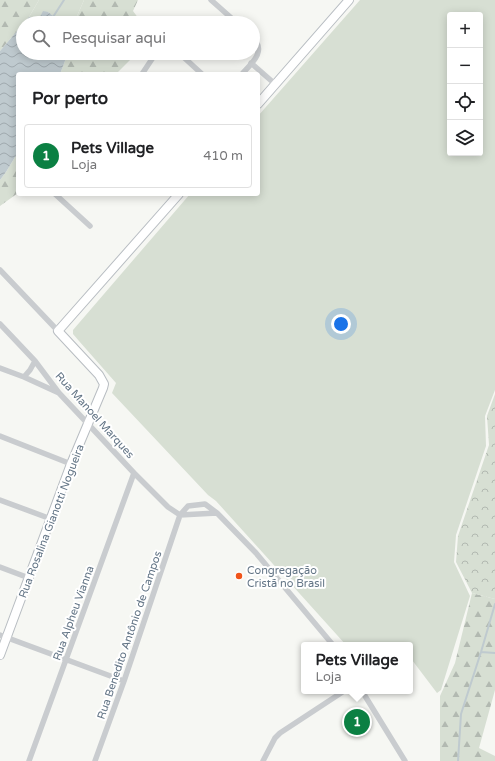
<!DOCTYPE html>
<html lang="pt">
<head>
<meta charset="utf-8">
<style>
  body { margin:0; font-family:"Varela Round",sans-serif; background:#f6f6f6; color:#202124 }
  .controls { position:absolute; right:12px; top:12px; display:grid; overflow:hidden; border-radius:4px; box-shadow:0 2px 10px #0003 }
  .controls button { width:36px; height:36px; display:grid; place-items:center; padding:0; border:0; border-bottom:1px solid #e0e0e0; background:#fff; color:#202124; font:20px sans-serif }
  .you { position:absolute; left:341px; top:324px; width:14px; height:14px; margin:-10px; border:3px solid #fff; border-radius:50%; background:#1a73e8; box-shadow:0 0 0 6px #1a73e833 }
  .badge { display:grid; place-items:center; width:26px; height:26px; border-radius:50%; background:#0b8043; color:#fff; font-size:13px; font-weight:700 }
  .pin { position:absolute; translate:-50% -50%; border:2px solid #fff; box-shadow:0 1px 4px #0006 }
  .popup { position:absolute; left:301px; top:642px; width:112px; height:52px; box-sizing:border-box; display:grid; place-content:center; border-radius:4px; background:#fff; filter:drop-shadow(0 1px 3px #0005); font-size:13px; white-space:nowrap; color:#757577 }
  .popup b { font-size:15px; color:#202124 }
  .popup::after { content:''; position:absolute; left:50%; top:100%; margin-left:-8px; border:8px solid transparent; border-top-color:#fff }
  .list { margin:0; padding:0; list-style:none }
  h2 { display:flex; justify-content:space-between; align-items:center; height:52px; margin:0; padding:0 16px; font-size:17px }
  h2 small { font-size:13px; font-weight:400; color:#757577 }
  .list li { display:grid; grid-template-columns:26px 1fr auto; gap:12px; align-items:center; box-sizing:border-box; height:64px; margin:0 8px 8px; padding:0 8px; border:1px solid #e0e0e0; border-radius:4px }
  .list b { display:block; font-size:15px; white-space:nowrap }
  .list p { margin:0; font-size:13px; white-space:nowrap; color:#757577 }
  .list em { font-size:13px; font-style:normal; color:#757577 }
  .icon { flex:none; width:22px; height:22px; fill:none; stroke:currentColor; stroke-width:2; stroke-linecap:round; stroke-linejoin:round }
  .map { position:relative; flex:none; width:495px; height:761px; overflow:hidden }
  .search { position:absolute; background:#fff; box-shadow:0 2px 10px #0003; left:16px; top:16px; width:244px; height:44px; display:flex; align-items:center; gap:10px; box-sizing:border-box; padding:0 14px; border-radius:22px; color:#757577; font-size:15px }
  .panel { position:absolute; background:#fff; box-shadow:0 2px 10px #0003; left:16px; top:72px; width:244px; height:124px; border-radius:4px }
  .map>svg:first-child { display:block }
  .grass { fill:#d7dfd3; fill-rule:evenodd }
  .forest { fill:url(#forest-firs) }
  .park { fill:url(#park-crowns) }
  .water { fill:url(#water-waves) }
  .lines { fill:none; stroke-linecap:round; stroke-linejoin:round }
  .stream { stroke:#bfcacf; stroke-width:2 }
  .secondary-casing { stroke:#b8bdc2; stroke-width:10 }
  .street { stroke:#c9cccf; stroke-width:5.5 }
  .secondary { stroke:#fff; stroke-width:8 }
  .poi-dot { fill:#f05419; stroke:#fff; stroke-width:1.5 }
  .labels { text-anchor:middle; stroke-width:4; stroke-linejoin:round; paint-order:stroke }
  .street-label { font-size:11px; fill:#637586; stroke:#fff }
  .poi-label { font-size:11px; fill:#637586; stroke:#fff; text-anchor:start }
</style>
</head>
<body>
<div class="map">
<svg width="495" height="761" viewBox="0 0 495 761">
  <defs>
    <pattern id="forest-firs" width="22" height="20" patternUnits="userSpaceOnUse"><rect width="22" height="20" fill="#d7dfd3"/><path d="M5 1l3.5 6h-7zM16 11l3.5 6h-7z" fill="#b2b9b1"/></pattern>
    <pattern id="park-crowns" width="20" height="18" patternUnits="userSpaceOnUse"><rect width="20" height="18" fill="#d7dfd3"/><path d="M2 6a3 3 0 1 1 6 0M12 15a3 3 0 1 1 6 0" fill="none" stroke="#b2b9b1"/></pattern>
    <pattern id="water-waves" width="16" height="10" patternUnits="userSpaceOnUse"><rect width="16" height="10" fill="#bfcacf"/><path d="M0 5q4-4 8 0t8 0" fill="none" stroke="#9fa9ae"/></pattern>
  </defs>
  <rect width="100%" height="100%" fill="#f6f7f3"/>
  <path class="grass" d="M39 0H84L74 23H63L48 12 39 19 29 17Z
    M360 0H495V390L485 416 486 446 456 535 454 562 470 596 441 690 437 693 412 660H410V645H346L216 501 208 495 112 393 116 383 79 341 73 334V330L190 194H258V116ZM450 15H480V153H450Z"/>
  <path class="forest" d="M0 0H39L29 17 23 23V24L0 51Z
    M84 0H138L133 11 142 23H74Z
    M68 53H136L133 57 116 74H60Z
    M18 152V193L0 206V180L6 172Z
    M472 593 495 599V690L479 748 495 756V761H440V696L455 663Z"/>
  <path class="park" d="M495 394V599L472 593 456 562 458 536 489 445 487 416Z"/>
  <path class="water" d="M43 11 48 12 63 23H24L29 17 39 19Z
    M23 24V53H68L60 74H18V152L6 172 0 180V51Z"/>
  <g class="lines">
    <path class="stream" d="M53 17 64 0
      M481 652 495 653
      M458 761 461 714 481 652 495 604"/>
    <defs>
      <path id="secondary" d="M258 104 349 0
        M0 655 71 464 103 388 104 384 99 375 58 331 179 194"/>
    </defs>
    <use href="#secondary" class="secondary-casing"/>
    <path class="street" d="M211 0 237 23
      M179 53 202 74
      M251 63 275 84
      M142 74 156 53
      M242 74C251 64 267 51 253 38
      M55 194 90 226
      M0 270 58 331
      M0 324 35 361 59 393 134 473 168 507 180 515
      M0 368 24 377 59 393
      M24 377 30 370 35 361
      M0 436 71 464
      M0 500 51 519
      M217 513 256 553 333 645
      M0 567 29 578
      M0 635 124 681
      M362 691 405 761
      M29 761 134 473
      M95 761 124 681 180 515 188 506 205 504 217 513 180 515
      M263 761 275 738 280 733 344 691"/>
    <use href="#secondary" class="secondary"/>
  </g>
  <circle class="poi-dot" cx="239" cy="576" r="4"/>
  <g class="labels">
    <g class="street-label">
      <text transform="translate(95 415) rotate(48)" y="4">Rua Manoel Marques</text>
      <text transform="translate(51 521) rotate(-69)" y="4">Rua Rosalina Gianotti Nogueira</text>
      <text transform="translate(73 613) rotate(-70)" y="4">Rua Alpheu Vianna</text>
      <text transform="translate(129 635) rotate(-71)" y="4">Rua Benedito Antônio de Campos</text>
    </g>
    <g class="poi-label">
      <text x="247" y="574">Congregação<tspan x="247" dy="13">Cristã no Brasil</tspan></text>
    </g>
  </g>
</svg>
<div class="controls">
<button>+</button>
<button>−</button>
<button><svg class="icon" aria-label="locate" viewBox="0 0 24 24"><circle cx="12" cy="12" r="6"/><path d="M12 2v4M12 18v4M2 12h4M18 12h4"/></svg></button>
<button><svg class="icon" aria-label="layers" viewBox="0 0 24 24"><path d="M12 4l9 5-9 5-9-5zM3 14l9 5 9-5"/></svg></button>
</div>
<div class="you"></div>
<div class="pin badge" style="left:357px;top:722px">1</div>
<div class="popup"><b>Pets Village</b>Loja</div>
<div class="search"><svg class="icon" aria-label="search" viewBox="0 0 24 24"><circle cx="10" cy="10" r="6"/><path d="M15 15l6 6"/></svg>Pesquisar aqui</div>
<section class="panel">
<h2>Por perto<small></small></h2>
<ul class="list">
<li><span class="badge">1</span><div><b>Pets Village</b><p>Loja</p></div><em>410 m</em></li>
</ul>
</section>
</div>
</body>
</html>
